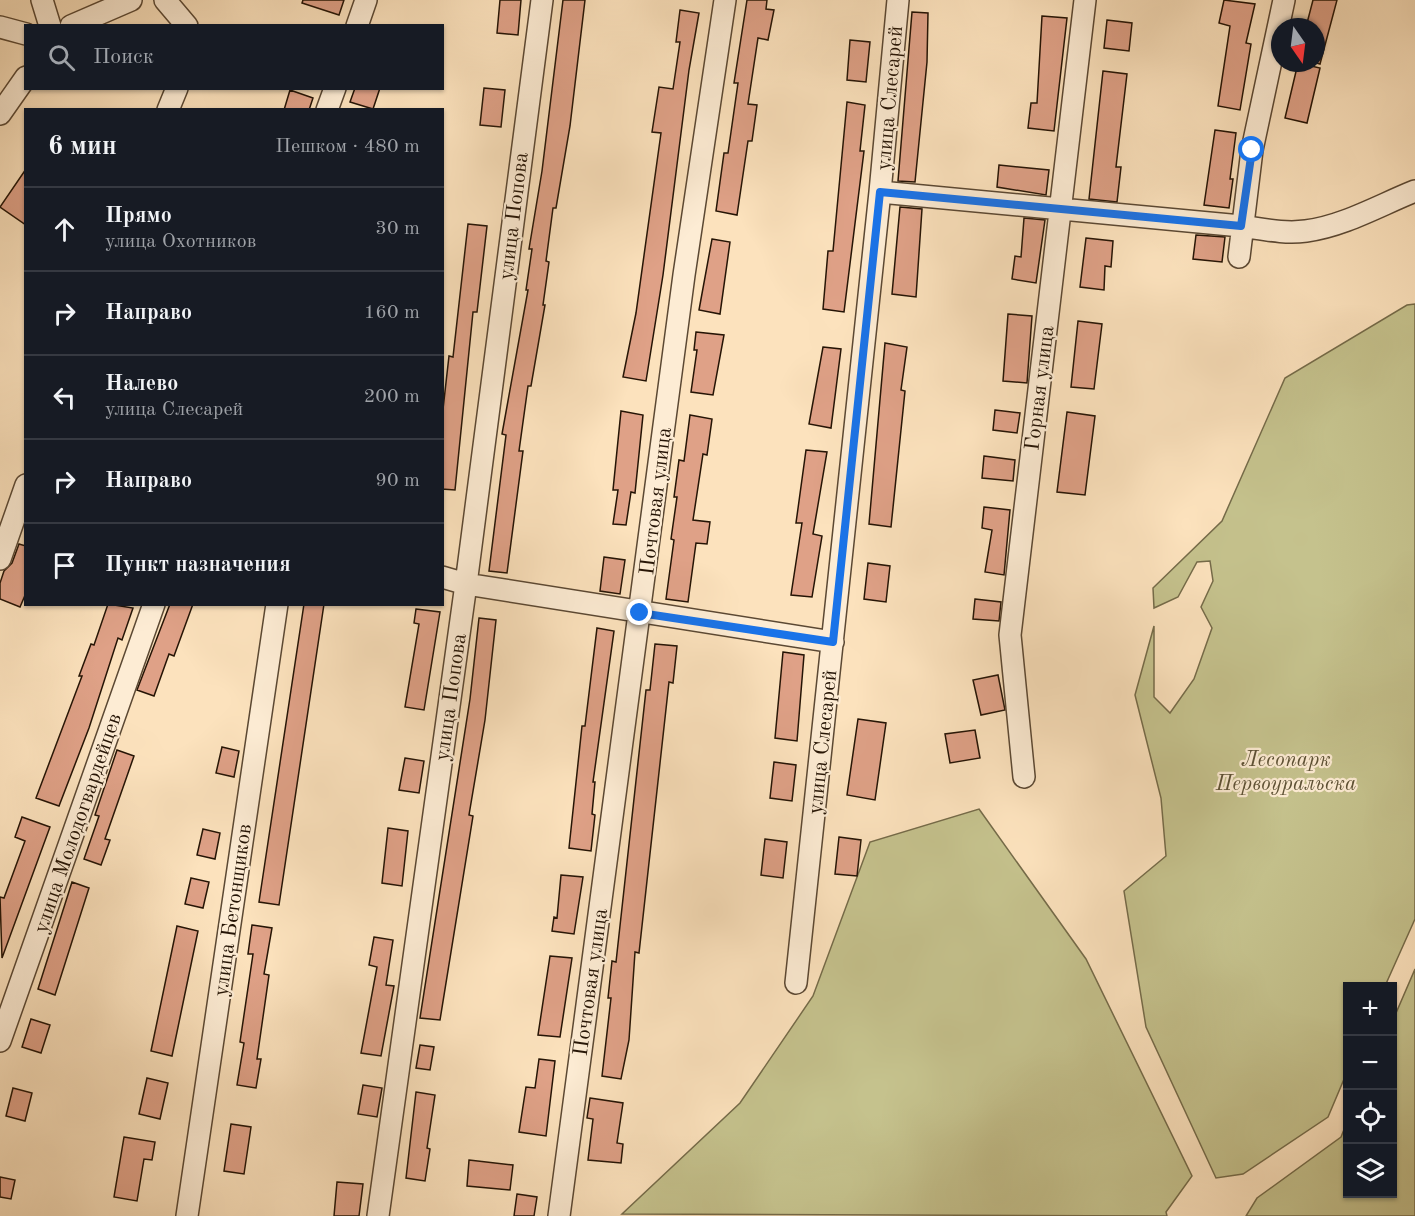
<!DOCTYPE html>
<html lang="ru">
<head>
<meta charset="utf-8">
<style>
  body { margin:0; font-family:"Old Standard TT",serif; background:#20242c; color:#f1f3f6 }
  .controls { position:absolute; right:18px; bottom:18px; display:grid; overflow:hidden; border-radius:0px; box-shadow:0 2px 4px #0004 }
  .controls button { width:54px; height:54px; display:grid; place-items:center; padding:0; border:0; border-bottom:2px solid #363941; background:#171b24; color:#f1f3f6; font:30px sans-serif }
  .compass { position:absolute; left:1271px; top:18px; width:54px; height:54px; border-radius:50%; background:#171b24; box-shadow:0 2px 4px #0004; rotate:166deg }
  .stop { position:absolute; width:18px; height:18px; margin:-14px; border:4px solid #1a73e8; border-radius:50%; background:#fff }
  .stop.end { background:#1a73e8; border-color:#fff; box-shadow:0 2px 6px #0008 }
  .list { margin:0; padding:0; list-style:none }
  h2 { display:flex; justify-content:space-between; align-items:center; height:78px; margin:0; padding:0 24px; font-size:26px }
  h2 small { font-size:20px; font-weight:400; color:#9ea1a6 }
  .list li { display:grid; grid-template-columns:39px 1fr auto; gap:18px; align-items:center; box-sizing:border-box; height:84px; padding:0 24px; border-top:2px solid #363941 }
  .list b { display:block; font-size:22px; white-space:nowrap }
  .list p { margin:0; font-size:20px; white-space:nowrap; color:#9ea1a6 }
  .list em { font-size:20px; font-style:normal; color:#9ea1a6 }
  .icon { flex:none; width:33px; height:33px; fill:none; stroke:currentColor; stroke-width:2; stroke-linecap:round; stroke-linejoin:round }
  .map { position:relative; flex:none; width:1415px; height:1216px; overflow:hidden }
  .search { position:absolute; background:#171b24; box-shadow:0 2px 4px #0004; left:24px; top:24px; width:420px; height:66px; display:flex; align-items:center; gap:15px; box-sizing:border-box; padding:0 21px; border-radius:0px; color:#9ea1a6; font-size:22px }
  .panel { position:absolute; background:#171b24; box-shadow:0 2px 4px #0004; left:24px; top:108px; width:420px; height:498px; border-radius:0px }
  .map>svg:first-child { display:block }
  .green { fill:#c5c28d; stroke:#756b49; stroke-width:1.5 }
  .building { fill:#dfa187; stroke:#251405; stroke-width:1.5 }
  .lines { fill:none; stroke-linecap:round; stroke-linejoin:round }
  .minor-casing { stroke:#5b4833; stroke-width:24 }
  .minor { stroke:#fdecd4; stroke-width:21 }
  .route { stroke:#1a73e8; stroke-width:8 }
  .labels { text-anchor:middle; stroke-width:4.5; stroke-linejoin:round; paint-order:stroke }
  .street-label { font-size:21px; fill:#251405; stroke:#fdecd4 }
  .park-label { font-size:21px; font-style:italic; fill:#5d5135; stroke:#fdecd4 }
</style>
</head>
<body>
<div class="map">
<svg width="1415" height="1216" viewBox="0 0 1415 1216">
  <rect width="100%" height="100%" fill="#fce2bd"/>
  <filter id="stains"><feTurbulence type="fractalNoise" baseFrequency=".00333" numOctaves="4"/><feColorMatrix values="0 0 0 0 .2 0 0 0 0 .09 0 0 0 0 .02 0 0 0 .5 -.17"/></filter>
  <radialGradient id="worn" r=".72"><stop offset=".6" stop-color="#630" stop-opacity="0"/><stop offset="1" stop-color="#630" stop-opacity=".3"/></radialGradient>
  <path class="green" d="M1415 304V919L1385 986H1348L1347 1072 1328 1117 1243 1174 1216 1178 1146 1027 1124 891 1166 856 1161 798 1135 695 1154 626V697L1170 713 1194 679 1212 628 1201 607 1213 581 1210 561 1197 562 1178 597 1154 608 1153 588 1222 521 1285 378 1407 305Z
    M979 809 1086 959 1192 1176 1166 1212 1167 1216 622 1214 740 1103 813 996 870 842Z
    M1415 969V1216H1246L1257 1198 1341 1137 1347 1122 1348 1194H1392L1393 1020Z"/>
  <path class="building" d="M303 0H344L339 15 302 3Z
    M500 0H521L518 35 497 33Z
    M563 0H585L570 126 556 208H553L546 261 549 262 543 305H545L531 386H528L519 451H523L507 573 489 571 506 435 502 434 528 290H526L532 249H529L542 171Z
    M747 0H767L766 9 774 10 768 40 758 38 748 104 757 105 752 141H748L737 215 716 211 724 153H728L738 83H734Z
    M1224 0 1255 4 1246 43 1251 44 1240 110 1218 106 1230 26 1219 23Z
    M1313 0H1337L1320 64 1316 63V27H1306Z
    M680 10 699 13 689 70 663 275 646 381 623 377 636 313 661 133 652 132 659 87 673 89 680 42H676Z
    M912 12 928 13 927 62 915 182 898 181Z
    M1042 16 1067 18 1054 131 1028 128 1031 103H1037Z
    M1107 20 1132 23 1129 51 1104 48Z
    M850 40 870 42 866 82 847 80Z
    M1298 63 1320 68 1307 123 1285 118Z
    M1103 71 1127 74 1116 167H1121L1117 202 1089 199Z
    M355 88H380L373 109 350 102Z
    M484 88 505 90 501 127 480 125Z
    M290 90 313 98 309 110H284Z
    M847 102 865 105 860 151H864L844 312 823 309 828 251H833Z
    M1215 130 1236 133 1230 179H1233L1229 208 1204 205Z
    M999 165 1049 170 1046 195 997 187Z
    M26 169V225L0 207Z
    M900 207 922 209 916 297 892 294Z
    M1024 218 1045 220 1036 283 1012 279 1015 256 1021 257Z
    M468 224 487 226 477 312H473L455 490 442 489V418L449 356 453 357Z
    M1196 235 1225 237 1222 262 1193 259Z
    M1086 238 1113 241 1111 267 1105 266 1104 290 1080 287Z
    M712 239 730 242 720 314 699 310Z
    M1008 314 1032 316 1027 383 1003 381Z
    M1078 321 1102 324 1094 389 1071 387Z
    M696 332 724 335 713 395 691 392 697 350H694Z
    M885 343 907 347 901 390 905 391 891 527 869 524Z
    M823 347 841 349 831 428 809 424Z
    M995 410 1020 413 1017 433 993 430Z
    M621 411 643 415 635 493 631 492 626 525 613 524 618 490H613Z
    M1067 412 1095 416 1085 495 1057 492Z
    M690 415 712 419 707 455 703 454 693 520 710 522 707 544 696 543 688 602 666 599 674 540 671 539 677 497H674L679 460 684 461Z
    M806 450 827 452 813 534 822 536 812 597 791 595 802 523H796Z
    M984 456 1015 460 1013 481 982 478Z
    M984 507 1010 510 1004 575 985 572 992 530 982 528Z
    M19 544 26 546V593L20 607 0 599V583L4 571 12 563Z
    M604 557 625 560 620 594 600 591Z
    M868 563 890 566 886 602 864 599Z
    M975 599 1001 602 999 621 973 619Z
    M108 604 133 608 122 640 118 638 89 728 59 806 36 798 82 676H79L91 644 94 645Z
    M170 604H193L174 656 169 654 154 696 137 690Z
    M304 604H324L279 905 259 902Z
    M416 609 440 612 424 710 405 707 419 624 414 623Z
    M479 618 496 620 485 720 469 815 473 816 440 1020 420 1018 470 699Z
    M597 628 614 631 593 782H595L592 814 595 815 591 851 569 848 582 726H585Z
    M655 644 677 646 673 683 669 682 639 953 635 952 629 1040 621 1079 602 1076 611 998H608L612 961 616 962 646 690H650Z
    M783 652 804 655 797 741 775 738Z
    M998 675 1005 710 981 715 973 680Z
    M858 719 886 723 875 800 847 795Z
    M975 730 980 758 950 763 945 734Z
    M222 747 239 751 234 777 216 773Z
    M117 750 134 756 105 839 110 840 101 865 84 859 99 816 95 815Z
    M405 758 424 761 419 793 399 790Z
    M774 762 796 765 792 801 770 798Z
    M22 817 50 827 2 958 0 897 4 898 25 841 15 837Z
    M388 828 408 831 402 886 382 883Z
    M203 829 220 833 215 859 197 855Z
    M839 837 861 840 857 876 835 874Z
    M765 839 787 842 783 878 761 875Z
    M561 875 583 877 574 934 552 931 554 917 557 918Z
    M191 878 209 882 203 908 185 904Z
    M72 882 89 888 55 995 38 989Z
    M252 925 272 928 264 974 269 975 257 1059H261L256 1088 237 1085 244 1043 240 1042 253 954H248Z
    M177 926 198 931 172 1056 151 1051Z
    M374 937 393 940 386 985 394 986 381 1056 361 1053 377 967 369 965Z
    M550 956 572 958 560 1037 538 1035Z
    M31 1019 50 1025 41 1053 22 1047Z
    M420 1045 434 1047 430 1070 416 1068Z
    M539 1059 555 1061 546 1136 519 1132 526 1087 535 1088Z
    M147 1078 168 1083 160 1119 139 1114Z
    M363 1085 382 1088 377 1117 358 1114Z
    M13 1088 32 1093 25 1121 6 1116Z
    M416 1092 435 1095 427 1148 430 1149 425 1181 406 1178Z
    M590 1098 623 1103 617 1143 623 1144 621 1163 588 1160 593 1119 587 1118Z
    M231 1124 251 1127 244 1174 224 1171Z
    M124 1137 155 1142 152 1160 144 1159 137 1201 114 1197Z
    M469 1160 513 1165 510 1190 467 1186Z
    M0 1177 15 1180 11 1199 0 1197Z
    M337 1182 363 1184 359 1216H334Z
    M517 1194 537 1197 534 1216H514Z"/>
  <g class="lines">
    <defs>
      <path id="minor" d="M42 0 50 26
        M165 0 187 26
        M71 26 131 0
        M357 26 366 0
        M0 27 26 34
        M168 110 177 88
        M327 110 335 88
        M0 114 26 77
        M880 192 1241 226C1263 229 1284 234 1306 231 1344 226 1380 205 1415 191
        M1239 257 1252 150 1284 0
        M0 559 26 485
        M442 577 466 584 833 642
        M1024 777 1010 635 1085 0
        M796 983 880 192 898 0
        M0 1041 154 604
        M187 1216 277 604
        M378 1216 466 584 542 0
        M559 1216 684 275 725 0"/>
    </defs>
    <use href="#minor" class="minor-casing"/>
    <use href="#minor" class="minor"/>
  </g>
  <g class="lines">
    <path class="route" d="M640 613 833 642 880 192 1241 226 1252 150"/>
  </g>
  <g class="labels">
    <g class="street-label">
      <text transform="translate(889 98) rotate(-85)" y="7">улица Слесарей</text>
      <text transform="translate(513 216) rotate(-83)" y="7">улица Попова</text>
      <text transform="translate(1039 388) rotate(-83)" y="7">Горная улица</text>
      <text transform="translate(655 501) rotate(-83)" y="7">Почтовая улица</text>
      <text transform="translate(450 697) rotate(-82)" y="7">улица Попова</text>
      <text transform="translate(822 742) rotate(-84)" y="7">улица Слесарей</text>
      <text transform="translate(77 823) rotate(-71)" y="7">улица Молодогвардейцев</text>
      <text transform="translate(232 910) rotate(-82)" y="7">улица Бетонщиков</text>
      <text transform="translate(590 982) rotate(-82)" y="7">Почтовая улица</text>
    </g>
    <g class="park-label">
      <text x="1286" y="766">Лесопарк<tspan x="1286" dy="24">Первоуральска</tspan></text>
    </g>
  </g>
  <rect width="100%" height="100%" filter="url(#stains)"/>
  <rect width="100%" height="100%" fill="url(#worn)"/>
</svg>
<div class="controls">
<button>+</button>
<button>−</button>
<button><svg class="icon" aria-label="locate" viewBox="0 0 24 24"><circle cx="12" cy="12" r="6"/><path d="M12 2v4M12 18v4M2 12h4M18 12h4"/></svg></button>
<button><svg class="icon" aria-label="layers" viewBox="0 0 24 24"><path d="M12 4l9 5-9 5-9-5zM3 14l9 5 9-5"/></svg></button>
</div>
<svg class="compass" viewBox="-18 -18 36 36"><path d="M0-13l5 13h-10z" fill="#e53935"/><path d="M0 13l5-13h-10z" fill="#9ea1a6"/></svg>
<div class="stop" style="left:1252px;top:150px"></div>
<div class="stop end" style="left:640px;top:613px"></div>
<div class="search"><svg class="icon" aria-label="search" viewBox="0 0 24 24"><circle cx="10" cy="10" r="6"/><path d="M15 15l6 6"/></svg>Поиск</div>
<section class="panel">
<h2>6 мин<small>Пешком · 480 m</small></h2>
<ul class="list">
<li><svg class="icon" aria-label="ahead" viewBox="0 0 24 24"><path d="M12 20V5M6 11l6-6 6 6"/></svg><div><b>Прямо</b><p>улица Охотников</p></div><em>30 m</em></li>
<li><svg class="icon" aria-label="right" viewBox="0 0 24 24"><path d="M7 20v-9h11M14 6l5 5-5 5"/></svg><div><b>Направо</b></div><em>160 m</em></li>
<li><svg class="icon" aria-label="left" viewBox="0 0 24 24"><path d="M17 20v-9H6M10 6l-5 5 5 5"/></svg><div><b>Налево</b><p>улица Слесарей</p></div><em>200 m</em></li>
<li><svg class="icon" aria-label="right" viewBox="0 0 24 24"><path d="M7 20v-9h11M14 6l5 5-5 5"/></svg><div><b>Направо</b></div><em>90 m</em></li>
<li><svg class="icon" aria-label="arrive" viewBox="0 0 24 24"><path d="M6 21V4h12l-3 4 3 4H6"/></svg><div><b>Пункт назначения</b></div></li>
</ul>
</section>
</div>
</body>
</html>
